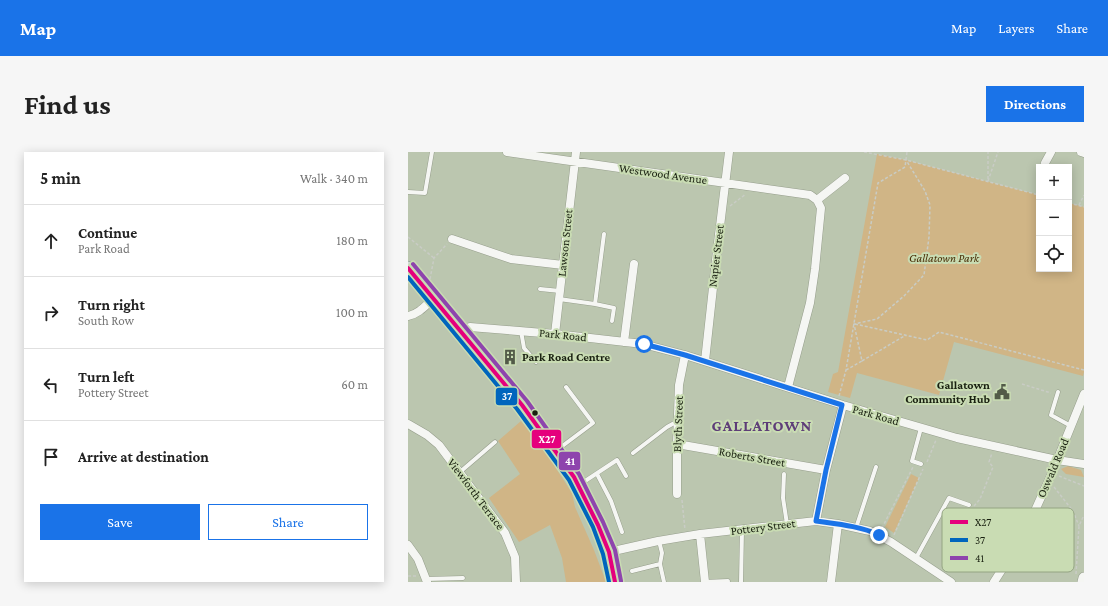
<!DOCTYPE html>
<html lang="en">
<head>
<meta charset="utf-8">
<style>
  body { margin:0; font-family:"Crimson Pro",serif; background:#f6f6f6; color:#222 }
  .controls { position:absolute; right:12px; top:12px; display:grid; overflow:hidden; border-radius:0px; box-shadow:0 2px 10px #0003 }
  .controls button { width:36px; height:36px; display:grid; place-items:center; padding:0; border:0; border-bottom:1px solid #e0e0e0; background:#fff; color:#222; font:20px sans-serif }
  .stop { position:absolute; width:12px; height:12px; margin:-9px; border:3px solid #1a73e8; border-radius:50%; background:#fff }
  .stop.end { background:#1a73e8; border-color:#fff; box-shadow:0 1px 4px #0008 }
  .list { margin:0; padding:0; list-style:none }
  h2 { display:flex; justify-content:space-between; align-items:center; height:52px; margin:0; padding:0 16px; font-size:17px }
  h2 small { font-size:13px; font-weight:400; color:#767676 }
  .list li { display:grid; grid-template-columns:26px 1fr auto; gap:12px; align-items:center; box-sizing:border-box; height:72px; padding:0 16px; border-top:1px solid #e0e0e0 }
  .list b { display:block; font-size:15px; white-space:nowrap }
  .list p { margin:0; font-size:13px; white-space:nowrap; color:#767676 }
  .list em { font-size:13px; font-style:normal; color:#767676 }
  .actions { display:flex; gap:8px; padding:12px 16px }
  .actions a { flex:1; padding:9px 0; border:1px solid #1a73e8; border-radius:0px; text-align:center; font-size:14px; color:#1a73e8 }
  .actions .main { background:#1a73e8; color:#fff }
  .icon { flex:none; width:22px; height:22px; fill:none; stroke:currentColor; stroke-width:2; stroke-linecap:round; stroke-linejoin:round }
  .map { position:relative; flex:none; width:676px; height:430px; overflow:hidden; border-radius:0px }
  header { display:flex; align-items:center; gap:24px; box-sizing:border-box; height:56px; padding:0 20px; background:#1a73e8; color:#fff }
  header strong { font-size:19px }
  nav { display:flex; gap:22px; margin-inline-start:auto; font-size:14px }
  .intro { display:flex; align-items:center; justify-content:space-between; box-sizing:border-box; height:96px; padding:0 24px }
  h1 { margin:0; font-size:28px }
  .button { padding:10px 18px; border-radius:0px; background:#1a73e8; color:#fff; font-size:14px; font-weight:700 }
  main { display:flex; gap:24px; padding:0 24px }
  aside { flex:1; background:#fff; border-radius:0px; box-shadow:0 2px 10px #0003 }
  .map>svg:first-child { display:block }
  .green { fill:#d0b586 }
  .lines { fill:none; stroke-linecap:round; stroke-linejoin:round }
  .lane-casing { stroke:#969e8c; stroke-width:5 }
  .street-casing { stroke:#969e8c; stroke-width:9 }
  .secondary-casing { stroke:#969e8c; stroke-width:12 }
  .primary-casing { stroke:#7a8c80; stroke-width:14 }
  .path { stroke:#c9ccc5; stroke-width:1.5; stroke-dasharray:3 2; stroke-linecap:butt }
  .lane { stroke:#f5f6f3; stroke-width:4 }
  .street { stroke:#f5f6f3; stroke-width:8 }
  .secondary { stroke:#f5f6f3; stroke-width:11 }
  .primary { stroke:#d3dcd8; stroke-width:13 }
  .bus-1-casing { stroke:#c9dcb3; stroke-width:7 }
  .bus-2-casing { stroke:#c9dcb3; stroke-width:7 }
  .bus-3-casing { stroke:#c9dcb3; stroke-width:7 }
  .bus-1 { stroke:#e5007d; stroke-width:4 }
  .bus-2 { stroke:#0065bd; stroke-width:4 }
  .bus-3 { stroke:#8e44ad; stroke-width:4 }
  .route { stroke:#1a73e8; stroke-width:5 }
  .bus-dot { fill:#192010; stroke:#c9dcb3; stroke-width:1.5 }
  .labels { text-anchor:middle; stroke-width:4; stroke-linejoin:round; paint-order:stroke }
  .street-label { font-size:12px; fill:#192010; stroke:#c9dcb3 }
  .park-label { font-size:12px; font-style:italic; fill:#472b04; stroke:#c9dcb3 }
  .poi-label { font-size:12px; font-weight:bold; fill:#192010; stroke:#c9dcb3; text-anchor:start }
  .district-label { font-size:16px; font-weight:bold; letter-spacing:1px; fill:#5e3e78; stroke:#c9dcb3 }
  .key { fill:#c9dcb3; stroke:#94a482; stroke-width:1 }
  .key-label { font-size:11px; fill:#192010 }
  .line-badge { stroke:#c9dcb3; stroke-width:1.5 }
  .badge-label { font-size:11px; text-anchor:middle; font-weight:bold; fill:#fff }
</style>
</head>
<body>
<header>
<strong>Map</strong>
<nav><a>Map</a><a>Layers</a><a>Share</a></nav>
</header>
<div class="intro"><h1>Find us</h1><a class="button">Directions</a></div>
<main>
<aside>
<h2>5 min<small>Walk · 340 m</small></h2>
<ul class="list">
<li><svg class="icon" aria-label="ahead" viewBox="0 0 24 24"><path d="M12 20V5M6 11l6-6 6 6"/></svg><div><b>Continue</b><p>Park Road</p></div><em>180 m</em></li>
<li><svg class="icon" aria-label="right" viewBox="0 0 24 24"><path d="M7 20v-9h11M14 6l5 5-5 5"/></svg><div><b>Turn right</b><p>South Row</p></div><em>100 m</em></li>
<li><svg class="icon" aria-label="left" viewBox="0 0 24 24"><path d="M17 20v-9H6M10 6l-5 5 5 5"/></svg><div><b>Turn left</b><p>Pottery Street</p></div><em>60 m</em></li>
<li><svg class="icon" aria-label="arrive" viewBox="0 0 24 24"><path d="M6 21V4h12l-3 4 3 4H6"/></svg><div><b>Arrive at destination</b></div></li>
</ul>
<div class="actions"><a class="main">Save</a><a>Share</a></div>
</aside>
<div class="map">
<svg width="676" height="430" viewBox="0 0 676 430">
  <rect width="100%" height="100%" fill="#bbc6af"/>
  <path class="green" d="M469 2 498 8 631 43V117H661V51L676 55V220L675 224 546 190 531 243 449 221 442 246 420 240 425 222 430 220Z
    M113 269 140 304 164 341 167 355 186 398 198 430H158L154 406 142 373 111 390 81 346 112 322 90 289Z
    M660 314 673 318 676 325 658 322 653 317Z
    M503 322 511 326 486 381 477 375Z"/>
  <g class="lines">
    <defs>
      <path id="lane" d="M0 40 17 41 24 0
        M132 137 152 139
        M151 147 187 152 196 82
        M187 152 206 156 204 169
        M113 179 116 196 128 210
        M650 240 643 263 663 274
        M513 276 504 309 513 312
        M149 298 185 271 158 235
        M225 301 259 275 270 269
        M52 320 87 290
        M189 322 203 349 214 380
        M376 322 375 346 379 372
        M171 333 209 308 218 324
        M448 376 468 315
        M508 406 541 346 561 353
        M252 412 256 430
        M224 419 252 412 254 401 251 389
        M18 427 55 426
        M296 430 320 429
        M333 430 334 378"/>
      <path id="street" d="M99 0 402 43 409 48 413 56 407 117 402 151 380 235
        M673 0 676 1
        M637 11 643 0
        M409 48 437 26
        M44 87 103 107 155 113
        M0 164C11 162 18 153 26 146
        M51 179 62 175 147 182 235 192 277 203 435 253 549 286 649 308 676 312
        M147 182 168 0
        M216 190 226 112
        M297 209 309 99 321 0
        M0 272 19 283 31 293 97 381 107 405 108 430
        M269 292 418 318
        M269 342V292L271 233 277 203
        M408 369 418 318 435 253
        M292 382 297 430
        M0 393 10 407 19 430
        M201 400 250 389 292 382 408 369 430 372 462 379 483 390 543 430
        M423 430 430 372
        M586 430 616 383 644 321 676 242"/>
      <path id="secondary" d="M675 430 676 426"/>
      <path id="primary" d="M0 116 114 253 166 325 190 373 201 400 207 430"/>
    </defs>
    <use href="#lane" class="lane-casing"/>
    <use href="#street" class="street-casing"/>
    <use href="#secondary" class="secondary-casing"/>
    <use href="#primary" class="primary-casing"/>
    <path class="path" d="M456 0 498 8 631 43
      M580 27V0
      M580 29 590 0
      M661 51 676 55
      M671 53 676 43
      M322 54 338 42
      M0 85 26 106
      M22 127 26 106 39 92
      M447 172 519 188 531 180 676 218
      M454 209 498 183
      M438 218 454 209 446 172 469 167 496 144 516 123 521 85 522 53 517 39 498 8
      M614 232 643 241
      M431 244 438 218 470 31 497 15 499 0
      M519 310 528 288
      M651 324 676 334
      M646 335 665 359 671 374
      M274 348 277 378
      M566 354 572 347 585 315 581 310 584 301
      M474 376 505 315
      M486 383 515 317
      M668 422 671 374 676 363
      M0 424H8"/>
    <use href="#lane" class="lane"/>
    <use href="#street" class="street"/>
    <use href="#secondary" class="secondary"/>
    <use href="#primary" class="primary"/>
    <defs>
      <path id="bus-1" d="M0 116 114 253 166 325 190 373 201 400 207 430"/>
      <path id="bus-2" d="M0 125 109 257 161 328 185 375 195 402 201 430"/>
      <path id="bus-3" d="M5 112 119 249 171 322 195 370 207 398 213 429"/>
    </defs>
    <use href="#bus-1" class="bus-1-casing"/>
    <use href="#bus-2" class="bus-2-casing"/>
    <use href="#bus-3" class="bus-3-casing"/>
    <use href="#bus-1" class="bus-1"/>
    <use href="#bus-2" class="bus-2"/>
    <use href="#bus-3" class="bus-3"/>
  </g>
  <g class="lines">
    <path class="route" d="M236 192 277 203 434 253 418 318 408 369C429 372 452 374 471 383"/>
  </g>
  <defs>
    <symbol id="building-bare" viewBox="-9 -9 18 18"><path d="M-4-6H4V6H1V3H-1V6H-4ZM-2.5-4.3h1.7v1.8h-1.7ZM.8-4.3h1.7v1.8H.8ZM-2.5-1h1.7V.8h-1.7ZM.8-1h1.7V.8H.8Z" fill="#525a48" stroke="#c9dcb3" stroke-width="2.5" paint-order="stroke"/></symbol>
    <symbol id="civic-bare" viewBox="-9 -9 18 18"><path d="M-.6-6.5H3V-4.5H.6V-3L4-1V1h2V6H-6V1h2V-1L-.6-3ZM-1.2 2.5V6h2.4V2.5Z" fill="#525a48" stroke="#c9dcb3" stroke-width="2.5" paint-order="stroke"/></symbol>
  </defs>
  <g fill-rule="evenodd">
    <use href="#building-bare" x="91" y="194" width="22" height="22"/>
    <use href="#civic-bare" x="583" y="229" width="22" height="22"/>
  </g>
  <circle class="bus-dot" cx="127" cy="261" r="3.5"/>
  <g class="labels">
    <g class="street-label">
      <text transform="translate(255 22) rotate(8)" y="4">Westwood Avenue</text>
      <text transform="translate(157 91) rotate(-84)" y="4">Lawson Street</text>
      <text transform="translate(308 104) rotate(-83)" y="4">Napier Street</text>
      <text transform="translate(155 183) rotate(6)" y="4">Park Road</text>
      <text transform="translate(468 263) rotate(16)" y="4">Park Road</text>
      <text transform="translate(270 272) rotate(-88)" y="4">Blyth Street</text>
      <text transform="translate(344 305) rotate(10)" y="4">Roberts Street</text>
      <text transform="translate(645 316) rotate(-67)" y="4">Oswald Road</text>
      <text transform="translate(68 342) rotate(53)" y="4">Viewforth Terrace</text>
      <text transform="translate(355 375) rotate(-7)" y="4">Pottery Street</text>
    </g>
    <g class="park-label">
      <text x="536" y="110">Gallatown Park</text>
    </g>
    <g class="poi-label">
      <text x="114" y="209">Park Road Centre</text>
      <text x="582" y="237" text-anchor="end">Gallatown<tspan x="582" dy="14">Community Hub</tspan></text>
    </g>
    <g class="district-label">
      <text x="354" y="279">GALLATOWN</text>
    </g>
  </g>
  <rect x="534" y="356" width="132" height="64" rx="6" class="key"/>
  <rect x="542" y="368" width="18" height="4" fill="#e5007d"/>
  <rect x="542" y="386" width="18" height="4" fill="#0065bd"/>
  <rect x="542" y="404" width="18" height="4" fill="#8e44ad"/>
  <g class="key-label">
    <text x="567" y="374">X27</text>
    <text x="567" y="392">37</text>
    <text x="567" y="410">41</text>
  </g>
  <g class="line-badge">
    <rect x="87" y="235" width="23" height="19" rx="4" fill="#0065bd"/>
    <rect x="123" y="277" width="31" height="20" rx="4" fill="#e5007d"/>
    <rect x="150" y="299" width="23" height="20" rx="4" fill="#8e44ad"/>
  </g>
  <g class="badge-label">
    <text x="99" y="248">37</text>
    <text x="139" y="291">X27</text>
    <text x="162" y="313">41</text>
  </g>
</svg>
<div class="controls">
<button>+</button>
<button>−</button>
<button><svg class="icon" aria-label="locate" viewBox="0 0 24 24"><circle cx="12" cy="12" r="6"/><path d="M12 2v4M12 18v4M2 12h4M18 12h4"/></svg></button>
</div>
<div class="stop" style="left:236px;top:192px"></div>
<div class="stop end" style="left:471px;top:383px"></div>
</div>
</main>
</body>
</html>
